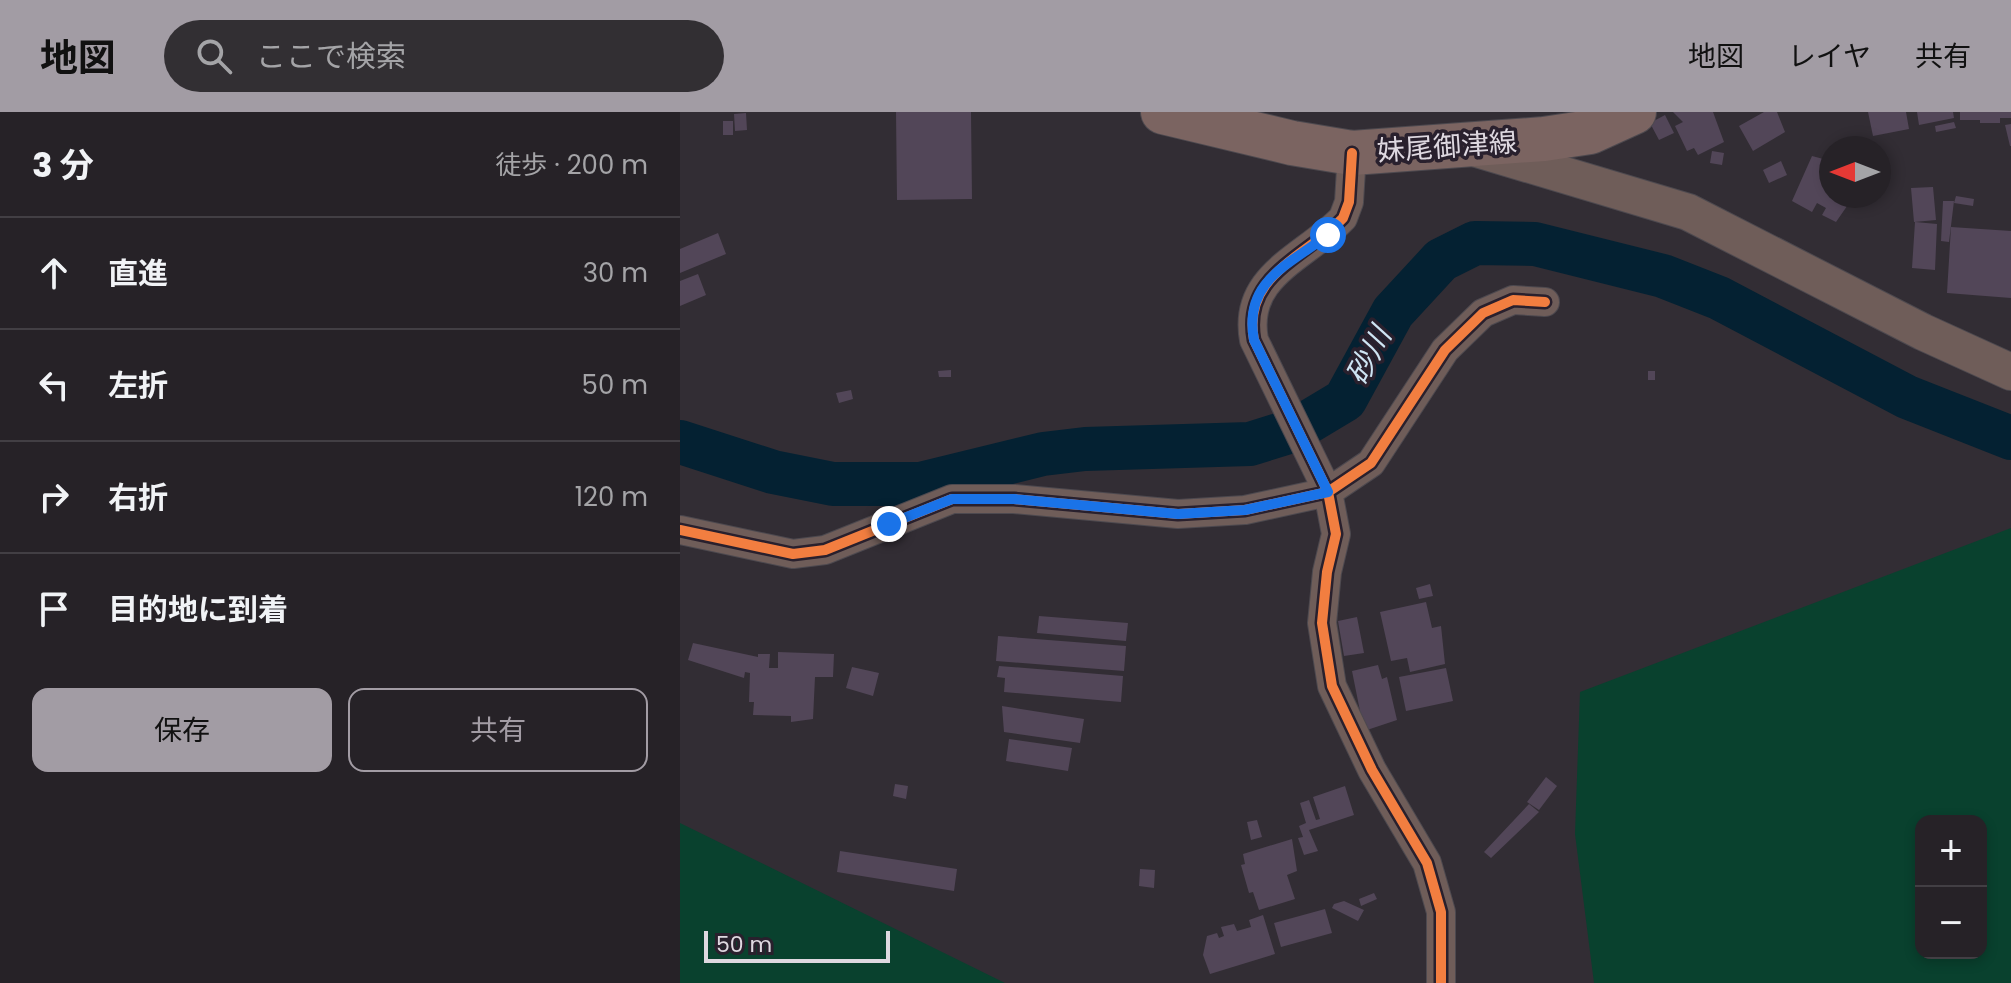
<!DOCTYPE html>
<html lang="ja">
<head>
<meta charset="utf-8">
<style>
  body { margin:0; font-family:Poppins,"Noto Sans JP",sans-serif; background:#322f33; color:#f1f3f6 }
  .controls { position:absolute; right:24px; bottom:24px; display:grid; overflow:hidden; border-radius:16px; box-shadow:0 4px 12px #0003 }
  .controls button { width:72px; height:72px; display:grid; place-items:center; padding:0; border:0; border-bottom:2px solid #423f44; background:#262227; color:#f1f3f6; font:40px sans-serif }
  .compass { position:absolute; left:1139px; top:24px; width:72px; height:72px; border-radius:50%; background:#262227; box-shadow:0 4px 12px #0003; rotate:270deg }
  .scale { position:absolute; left:24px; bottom:20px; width:186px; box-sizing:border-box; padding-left:8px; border:4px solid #ded8e0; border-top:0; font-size:22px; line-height:28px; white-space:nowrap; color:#ded8e0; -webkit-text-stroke:6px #29202d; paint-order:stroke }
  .stop { position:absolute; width:24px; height:24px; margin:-18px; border:6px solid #1a73e8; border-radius:50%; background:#fff }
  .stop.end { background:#1a73e8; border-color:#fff; box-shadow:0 2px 8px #0008 }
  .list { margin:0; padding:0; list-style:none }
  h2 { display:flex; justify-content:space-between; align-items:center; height:104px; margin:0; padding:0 32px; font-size:34px }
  h2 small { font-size:26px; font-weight:400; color:#a4a4a7 }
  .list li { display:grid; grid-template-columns:52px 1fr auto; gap:24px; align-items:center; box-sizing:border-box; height:112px; padding:0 32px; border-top:2px solid #423f44 }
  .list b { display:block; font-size:30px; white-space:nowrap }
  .list em { font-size:26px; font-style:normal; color:#a4a4a7 }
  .actions { display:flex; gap:16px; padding:24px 32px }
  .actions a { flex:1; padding:18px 0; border:2px solid #a29ca4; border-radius:16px; text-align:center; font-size:28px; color:#a29ca4 }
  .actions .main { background:#a29ca4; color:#111 }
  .icon { flex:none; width:44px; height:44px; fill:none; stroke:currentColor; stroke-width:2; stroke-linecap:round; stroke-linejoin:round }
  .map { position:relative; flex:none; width:1331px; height:871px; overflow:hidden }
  header { display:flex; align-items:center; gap:48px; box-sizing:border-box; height:112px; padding:0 40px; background:#a29ca4; color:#111 }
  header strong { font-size:38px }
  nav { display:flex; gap:44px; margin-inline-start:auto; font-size:28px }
  .search { width:560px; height:72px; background:#322f33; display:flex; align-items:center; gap:20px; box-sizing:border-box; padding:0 28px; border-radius:44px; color:#a4a4a7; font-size:30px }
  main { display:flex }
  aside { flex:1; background:#262227 }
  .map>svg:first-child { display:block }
  .green { fill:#09412e; fill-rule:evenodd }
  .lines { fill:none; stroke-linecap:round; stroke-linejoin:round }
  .river { stroke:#042132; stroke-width:44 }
  .building { fill:#524658 }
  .minor-casing { stroke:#4d494f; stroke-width:30 }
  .tertiary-casing { stroke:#4d494f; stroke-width:38 }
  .primary-casing { stroke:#4d494f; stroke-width:46 }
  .minor { stroke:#6f5d59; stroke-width:28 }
  .tertiary { stroke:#6f5d59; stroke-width:36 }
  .primary { stroke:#7b6461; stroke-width:44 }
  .cycleway-casing { stroke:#29202d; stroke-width:15 }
  .cycleway { stroke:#f27e40; stroke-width:10 }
  .route { stroke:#1a73e8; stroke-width:10 }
  .labels { text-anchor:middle; stroke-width:7; stroke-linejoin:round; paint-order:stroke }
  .street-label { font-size:28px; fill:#ded8e0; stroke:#29202d }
  .water-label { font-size:30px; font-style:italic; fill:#cee4f3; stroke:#29202d }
</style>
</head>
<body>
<header>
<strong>地図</strong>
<div class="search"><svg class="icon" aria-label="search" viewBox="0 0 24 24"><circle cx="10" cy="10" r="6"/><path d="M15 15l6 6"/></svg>ここで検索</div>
<nav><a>地図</a><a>レイヤ</a><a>共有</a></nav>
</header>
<main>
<aside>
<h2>3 分<small>徒歩 · 200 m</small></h2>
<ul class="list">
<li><svg class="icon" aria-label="ahead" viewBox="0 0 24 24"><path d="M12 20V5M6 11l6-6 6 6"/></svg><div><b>直進</b></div><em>30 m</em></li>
<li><svg class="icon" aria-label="left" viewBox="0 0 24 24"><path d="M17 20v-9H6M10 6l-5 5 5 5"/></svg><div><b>左折</b></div><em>50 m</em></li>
<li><svg class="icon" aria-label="right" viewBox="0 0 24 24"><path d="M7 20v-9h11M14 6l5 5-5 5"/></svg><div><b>右折</b></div><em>120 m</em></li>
<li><svg class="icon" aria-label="arrive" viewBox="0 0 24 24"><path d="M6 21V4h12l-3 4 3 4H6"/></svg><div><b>目的地に到着</b></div></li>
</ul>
<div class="actions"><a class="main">保存</a><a>共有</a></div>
</aside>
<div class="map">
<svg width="1331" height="871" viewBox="0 0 1331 871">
  <rect width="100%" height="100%" fill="#322d34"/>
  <path class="green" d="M1331 416V871H914L895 722 900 580ZM1241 709H1301V841H1241Z
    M0 711 325 871H0Z"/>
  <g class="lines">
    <path class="river" d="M0 330 93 360 153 372H240L363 342 405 337 570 332 615 318 665 288 713 200 761 148 795 131 855 132 983 164 1039 186 1227 285 1331 326"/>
  </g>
  <path class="building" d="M216 0H291L292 87 217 88Z
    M993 0H1033L1044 30 1018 43 1014 36 1007 39 995 14 1003 10Z
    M1084 0H1097L1105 20 1073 39 1059 14Z
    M1188 0H1226L1229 17 1193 24Z
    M1237 0H1273L1274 6 1239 13Z
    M1280 0H1331V6H1320V11H1300V8H1280Z
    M66 1 67 18 55 19 54 2Z
    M985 3 994 21 979 28 970 11Z
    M43 9H53V23H43Z
    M1274 10 1276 16 1256 20 1255 14Z
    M1331 12V34H1330L1325 13Z
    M1032 39 1044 41 1042 53 1030 51Z
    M1132 44 1151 49V84H1174L1156 110 1142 103 1146 96 1137 91 1132 100 1112 89Z
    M1101 49 1107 63 1089 71 1083 58Z
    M1253 75 1256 108 1234 110 1231 76Z
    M1276 84 1294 87 1293 94 1274 91Z
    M1263 89H1274L1269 130 1261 129Z
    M1235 110 1257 112 1255 158 1232 156Z
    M1271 115 1331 119V186L1267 181Z
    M38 121 46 142 0 161V137Z
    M18 162 26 183 0 194V169Z
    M271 258V265H259L258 259Z
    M968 259H975V268H968Z
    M171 278 173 287 159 291 156 281Z
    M750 472 753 484 739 487 736 476Z
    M746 490 752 516 761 514 765 552 730 560 727 546 711 549 700 500Z
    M359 504 448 511 446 529 357 521Z
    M677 505 684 541 664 544 658 509Z
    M318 524 446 534 444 559 316 549Z
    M13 531 78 545V542H90L89 556H98V540L154 542 153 565H135L133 607 111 610V604L73 603 74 590H69L70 561 65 560 64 566 8 548Z
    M698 553 702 567 707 565 717 608 684 619 672 559Z
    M319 554 443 564 441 590 324 580 325 566 317 565Z
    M172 555 199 561 193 584 166 576Z
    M766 556 773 589 726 599 719 565Z
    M322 594 404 607 400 631 324 620Z
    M329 627 392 636 388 659 326 649Z
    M866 665 877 674 859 698 847 690Z
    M215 672 228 674 226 687 213 684Z
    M665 674 674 703 629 718 638 739 624 743 618 726 623 725 619 714 626 711 620 691 629 688 636 708 640 707 633 685Z
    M849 692 859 700 811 746 804 740Z
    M577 708 582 725 571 728 567 710Z
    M612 727 617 759 607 763 615 787 579 798 573 780 569 781 561 753 565 752 563 742Z
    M160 739 277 757 274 779 157 760Z
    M460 757 475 758 474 776 459 774Z
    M694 781 697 787 681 794 679 787Z
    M664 789 684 798 678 809 652 796 654 792Z
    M645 797 652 821 601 835 594 811Z
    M583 803 595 842 530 862 523 843 527 824 537 821 539 826 544 824 541 815 554 812 557 819 571 815 569 808Z"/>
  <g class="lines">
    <defs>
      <path id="minor" d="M672 41 669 90 663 106C625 146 562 163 574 228L648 380 656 422 647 460 642 511 652 574 692 658 747 751 761 800V871
        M0 418 113 442 145 438 272 387H334L498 402 565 398 648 380 691 351 765 238 803 201 833 188 865 190"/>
      <path id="tertiary" d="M797 37 1008 100 1243 220 1331 260"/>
      <path id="primary" d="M483 0 612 31 672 41 864 27 910 20 954 0"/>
    </defs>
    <use href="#minor" class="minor-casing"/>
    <use href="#tertiary" class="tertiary-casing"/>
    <use href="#primary" class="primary-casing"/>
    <use href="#minor" class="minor"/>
    <use href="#tertiary" class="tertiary"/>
    <use href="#primary" class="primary"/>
    <defs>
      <path id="cycleway" d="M672 41 669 90 663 106C625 146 562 163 574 228L648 380 656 422 647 460 642 511 652 574 692 658 747 751 761 800V871
        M0 418 113 442 145 438 272 387H334L498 402 565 398 648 380 691 351 765 238 803 201 833 188 865 190"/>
    </defs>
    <use href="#cycleway" class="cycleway-casing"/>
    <use href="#cycleway" class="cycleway"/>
  </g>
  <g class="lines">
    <path class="route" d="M209 412 272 387H334L498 402 565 398 648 380 574 228C563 170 608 153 648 123"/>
  </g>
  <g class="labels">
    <g class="street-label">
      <text transform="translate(767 34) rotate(-4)" y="10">妹尾御津線</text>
    </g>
    <g class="water-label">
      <text transform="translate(689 244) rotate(-62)" y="10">砂川</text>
    </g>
  </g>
</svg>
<div class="controls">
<button>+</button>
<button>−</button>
</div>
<svg class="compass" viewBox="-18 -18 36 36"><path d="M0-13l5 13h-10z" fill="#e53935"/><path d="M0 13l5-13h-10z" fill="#a4a4a7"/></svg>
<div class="scale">50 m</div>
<div class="stop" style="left:648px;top:123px"></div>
<div class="stop end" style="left:209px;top:412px"></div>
</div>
</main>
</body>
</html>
